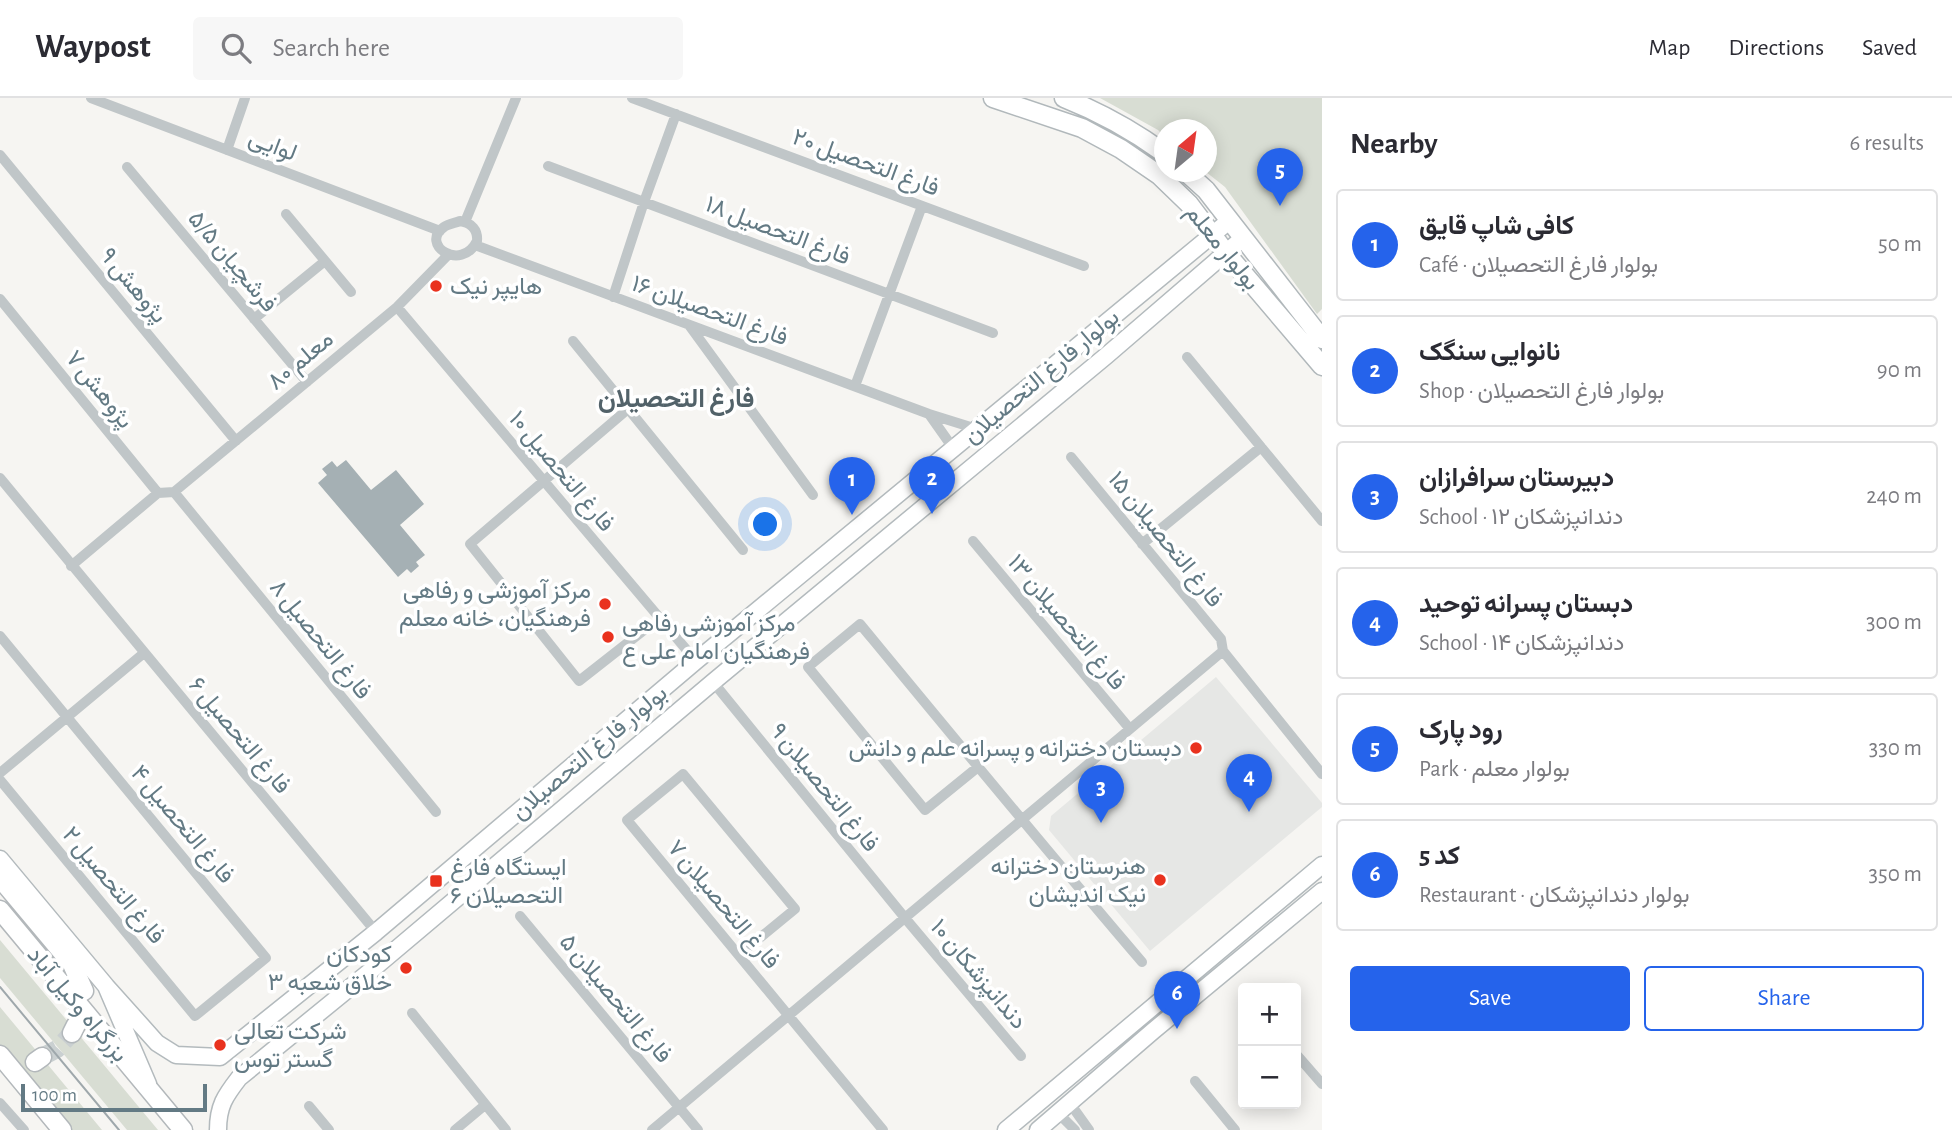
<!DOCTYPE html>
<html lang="en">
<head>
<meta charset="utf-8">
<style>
  body { margin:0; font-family:"Alegreya Sans",Vazirmatn,sans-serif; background:#f7f7f7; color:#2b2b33 }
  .controls { position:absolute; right:21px; bottom:21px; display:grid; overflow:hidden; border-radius:7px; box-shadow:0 4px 18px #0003 }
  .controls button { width:63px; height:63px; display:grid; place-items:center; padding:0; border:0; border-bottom:2px solid #e1e1e2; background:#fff; color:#2b2b33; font:35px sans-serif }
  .compass { position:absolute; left:1154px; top:21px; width:63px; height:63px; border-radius:50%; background:#fff; box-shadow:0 4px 18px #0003; rotate:29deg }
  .scale { position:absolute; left:21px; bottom:18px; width:186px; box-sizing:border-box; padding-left:7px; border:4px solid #637a84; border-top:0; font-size:19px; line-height:24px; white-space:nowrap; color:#637a84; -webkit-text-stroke:5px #fff; paint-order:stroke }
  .you { position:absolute; left:766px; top:427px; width:24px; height:24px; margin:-18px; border:5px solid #fff; border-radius:50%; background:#1a73e8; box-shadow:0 0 0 10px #1a73e833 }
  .badge { display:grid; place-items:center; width:46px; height:46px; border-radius:50%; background:#2563eb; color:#fff; font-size:23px; font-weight:700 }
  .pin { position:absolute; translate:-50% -58px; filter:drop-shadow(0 2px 4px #0008) }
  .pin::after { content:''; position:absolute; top:37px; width:24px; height:21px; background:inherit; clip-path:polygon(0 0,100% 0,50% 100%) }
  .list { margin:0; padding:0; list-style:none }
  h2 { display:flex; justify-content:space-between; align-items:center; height:91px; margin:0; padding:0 28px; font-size:30px }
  h2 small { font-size:23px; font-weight:400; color:#7c7c81 }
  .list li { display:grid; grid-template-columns:46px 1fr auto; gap:21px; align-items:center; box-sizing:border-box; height:112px; margin:0 14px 14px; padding:0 14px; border:2px solid #e1e1e2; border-radius:7px }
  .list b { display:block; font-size:26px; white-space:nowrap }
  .list p { margin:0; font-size:23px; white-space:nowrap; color:#7c7c81 }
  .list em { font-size:23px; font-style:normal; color:#7c7c81 }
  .actions { display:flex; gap:14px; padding:21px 28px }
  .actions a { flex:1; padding:16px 0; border:2px solid #2563eb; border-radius:7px; text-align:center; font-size:24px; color:#2563eb }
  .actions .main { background:#2563eb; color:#fff }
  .icon { flex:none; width:38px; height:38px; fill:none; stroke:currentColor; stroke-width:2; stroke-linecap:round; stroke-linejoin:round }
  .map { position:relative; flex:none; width:1322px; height:1032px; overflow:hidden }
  header { display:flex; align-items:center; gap:42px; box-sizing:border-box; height:98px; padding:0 35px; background:#fff; border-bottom:2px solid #e1e1e2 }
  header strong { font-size:33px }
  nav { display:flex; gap:38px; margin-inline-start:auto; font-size:24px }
  .search { width:490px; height:63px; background:#f7f7f7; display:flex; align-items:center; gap:18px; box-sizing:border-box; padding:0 24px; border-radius:7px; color:#7c7c81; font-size:26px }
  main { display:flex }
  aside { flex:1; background:#fff }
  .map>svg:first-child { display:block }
  .built { fill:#e6e7e5 }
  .green { fill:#d8ddd3 }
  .building { fill:#a5b0b4 }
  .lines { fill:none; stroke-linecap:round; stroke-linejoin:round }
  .trunk-tunnel { stroke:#cad0d1; stroke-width:18; stroke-dasharray:18 9; stroke-linecap:butt }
  .secondary-casing { stroke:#b3babd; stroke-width:19 }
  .primary-casing { stroke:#b1b8bb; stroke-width:21 }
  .trunk-casing { stroke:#b3b8bb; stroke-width:21 }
  .minor { stroke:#c0c6c8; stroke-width:10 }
  .secondary { stroke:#fff; stroke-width:16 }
  .primary { stroke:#fff; stroke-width:18 }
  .trunk { stroke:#fff; stroke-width:18 }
  .tram { stroke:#9fa8ac; stroke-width:2 }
  .poi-dot { fill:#e9321e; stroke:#fff; stroke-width:2.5 }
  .labels { text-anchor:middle; stroke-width:7; stroke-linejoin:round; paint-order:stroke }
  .street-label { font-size:24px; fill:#637a84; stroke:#fff }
  .poi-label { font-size:24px; fill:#637a84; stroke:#fff; text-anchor:start }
  .neighbourhood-label { font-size:26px; font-weight:bold; fill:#526269; stroke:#fff }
</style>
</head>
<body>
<header>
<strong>Waypost</strong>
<div class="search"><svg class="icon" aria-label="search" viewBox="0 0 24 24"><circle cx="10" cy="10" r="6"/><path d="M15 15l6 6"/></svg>Search here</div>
<nav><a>Map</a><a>Directions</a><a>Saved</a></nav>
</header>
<main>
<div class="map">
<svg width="1322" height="1032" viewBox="0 0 1322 1032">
  <rect width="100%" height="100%" fill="#f6f5f2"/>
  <path class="built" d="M1216 579 1322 705V709L1150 853 1049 732 1051 718Z"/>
  <path class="green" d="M1100 0H1322V211L1317 216 1225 89 1206 74V32H1164V38L1158 32Z
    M0 842 158 1032H127L0 880Z
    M0 909 102 1032H71L0 947Z"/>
  <path class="building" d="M346 362 371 392 396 372 424 406 400 427 425 457 416 464 419 468 411 475 407 471 398 479 318 385 327 377 322 371 332 363 337 369Z"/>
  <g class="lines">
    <path class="trunk-tunnel" d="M42 959 57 951 72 935"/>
    <defs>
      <path id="secondary" d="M0 761 106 888 148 986
        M106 888 157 945 176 957 220 959 376 834 696 563 1229 123
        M218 1032C218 1008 225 998 239 980L374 870 713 584 1106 258 1243 140
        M1006 1032 1322 767
        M1038 1032 1153 933 1322 793"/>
      <path id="primary" d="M993 0 1082 30 1121 51 1159 77 1189 106 1226 155 1322 268
        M1064 0C1102 15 1132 32 1164 55
        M1186 74 1206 92 1322 241"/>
      <path id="trunk" d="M0 780 72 866 84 893
        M0 812 183 1032
        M72 935 76 927
        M0 957 62 1032
        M35 964 42 959"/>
    </defs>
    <use href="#secondary" class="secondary-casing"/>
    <use href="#primary" class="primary-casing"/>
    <use href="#trunk" class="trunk-casing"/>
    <path class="minor" d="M91 0 440 133
      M632 0 1084 168
      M227 52 245 0
      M0 57 236 343
      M548 68 993 235
      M127 69 307 284
      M286 116 351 194
      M460 123C472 125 478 132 477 143 461 175 419 146 444 129 448 126 455 125 460 123Z
      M465 124 516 0
      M475 147 929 316 977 331
      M613 199 644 104 676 16
      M0 201 158 395 174 394
      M397 209 696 563
      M254 221 325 163
      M689 227 813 397
      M573 243 743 452
      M1187 259 1322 423
      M855 288 922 108
      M628 311 470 446 579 583 644 532
      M929 316 953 350
      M1071 359 1221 541 1223 553 1322 676
      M0 380 376 834
      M174 394 436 714
      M174 394 397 209 448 157
      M973 443 1130 631
      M1142 446 1261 349
      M71 468 158 395
      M0 538 266 860 195 918 0 682
      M713 584 905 820 1021 958
      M978 669 925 712 808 569 860 526C954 640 1047 753 1142 864
      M0 675 144 555
      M520 818 698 1032
      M739 857 795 811 683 676 627 722 883 1032
      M412 915 506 1032
      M1296 956 1322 986
      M1195 983 1235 1032
      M1069 1004 1089 1032
      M0 1005 24 1032
      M309 1008 329 1032
      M1058 1015 1075 1032
      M455 1032 485 1007
      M652 1032 1223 553"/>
    <use href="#secondary" class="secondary"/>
    <use href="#primary" class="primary"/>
    <use href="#trunk" class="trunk"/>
    <path class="tram" d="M0 889 119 1032"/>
  </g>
  <g class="poi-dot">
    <circle cx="436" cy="188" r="7"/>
    <circle cx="605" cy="506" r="7"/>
    <circle cx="608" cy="539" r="7"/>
    <circle cx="1196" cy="650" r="7"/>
    <circle cx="1160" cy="782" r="7"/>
    <rect x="429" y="776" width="14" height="14" rx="3.5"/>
    <circle cx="406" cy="870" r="7"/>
    <circle cx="220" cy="947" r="7"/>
  </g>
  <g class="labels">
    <g class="street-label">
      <text transform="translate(273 47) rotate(21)" y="8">لوایی</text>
      <text transform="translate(866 64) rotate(20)" y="8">فارغ التحصیل ۲۰</text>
      <text transform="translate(778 132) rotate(21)" y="8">فارغ التحصیل ۱۸</text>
      <text transform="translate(1223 149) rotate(51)" y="8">بولوار معلم</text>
      <text transform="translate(233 163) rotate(50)" y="8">فرشچیان ۵/۵</text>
      <text transform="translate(134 187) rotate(50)" y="8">پژوهش ۹</text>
      <text transform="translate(710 212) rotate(20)" y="8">فارغ التحصیلان ۱۶</text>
      <text transform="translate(300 262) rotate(-40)" y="8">معلم ۸۰</text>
      <text transform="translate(1041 278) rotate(-40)" y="8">بولوار فارغ التحصیلان</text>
      <text transform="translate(100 291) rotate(51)" y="8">پژوهش ۷</text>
      <text transform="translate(562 373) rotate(50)" y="8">فارغ التحصیل ۱۰</text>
      <text transform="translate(1166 441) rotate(51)" y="8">فارغ التحصیلان ۱۵</text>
      <text transform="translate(1067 524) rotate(50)" y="8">فارغ التحصیلان ۱۳</text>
      <text transform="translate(321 541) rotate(51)" y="8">فارغ التحصیل ۸</text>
      <text transform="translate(240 637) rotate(50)" y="8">فارغ التحصیل ۶</text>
      <text transform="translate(589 654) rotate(-40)" y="8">بولوار فارغ التحصیلان</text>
      <text transform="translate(825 689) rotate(51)" y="8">فارغ التحصیلان ۹</text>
      <text transform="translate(183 726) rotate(50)" y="8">فارغ التحصیل ۴</text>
      <text transform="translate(114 787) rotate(50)" y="8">فارغ التحصیل ۲</text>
      <text transform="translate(724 806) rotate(50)" y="8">فارغ التحصیلان ۷</text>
      <text transform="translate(979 876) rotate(50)" y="8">دندانپزشکان ۱۰</text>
      <text transform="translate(616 900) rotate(50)" y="8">فارغ التحصیلان ۵</text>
      <text transform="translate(78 906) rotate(50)" y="8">بزرگراه وکیل آباد</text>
    </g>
    <g class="poi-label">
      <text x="450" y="196">هایپر نیک</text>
      <text x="591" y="500" text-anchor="end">مرکز آموزشی و رفاهی<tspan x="591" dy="28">فرهنگیان، خانه معلم</tspan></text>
      <text x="622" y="533">مرکز آموزشی رفاهی<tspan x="622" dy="28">فرهنگیان امام علی ع</tspan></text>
      <text x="1182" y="658" text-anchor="end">دبستان دخترانه و پسرانه علم و دانش</text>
      <text x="1146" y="776" text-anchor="end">هنرستان دخترانه<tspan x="1146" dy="28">نیک اندیشان</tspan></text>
      <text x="450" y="777">ایستگاه فارغ<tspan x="450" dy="28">التحصیلان ۶</tspan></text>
      <text x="392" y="864" text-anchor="end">کودکان<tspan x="392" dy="28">خلاق شعبه ۳</tspan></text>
      <text x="234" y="941">شرکت تعالی<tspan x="234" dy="28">گستر توس</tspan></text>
    </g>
    <g class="neighbourhood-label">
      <text x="676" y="309">فارغ التحصیلان</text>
    </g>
  </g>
</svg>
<div class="controls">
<button>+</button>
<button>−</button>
</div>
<svg class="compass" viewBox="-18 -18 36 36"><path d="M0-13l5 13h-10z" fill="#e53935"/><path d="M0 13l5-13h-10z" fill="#7c7c81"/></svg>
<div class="scale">100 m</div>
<div class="you"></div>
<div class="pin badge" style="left:852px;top:417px">1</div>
<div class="pin badge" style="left:932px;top:416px">2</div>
<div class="pin badge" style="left:1101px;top:725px">3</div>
<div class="pin badge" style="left:1249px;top:714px">4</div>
<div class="pin badge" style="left:1280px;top:108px">5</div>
<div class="pin badge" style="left:1177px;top:931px">6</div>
</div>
<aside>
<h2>Nearby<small>6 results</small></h2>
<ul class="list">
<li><span class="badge">1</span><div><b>کافی شاپ قایق</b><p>Café · بولوار فارغ التحصیلان</p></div><em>50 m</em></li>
<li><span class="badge">2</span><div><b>نانوایی سنگک</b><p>Shop · بولوار فارغ التحصیلان</p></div><em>90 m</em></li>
<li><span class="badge">3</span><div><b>دبیرستان سرافرازان</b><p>School · دندانپزشکان ۱۲</p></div><em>240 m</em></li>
<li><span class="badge">4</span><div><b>دبستان پسرانه توحید</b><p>School · دندانپزشکان ۱۴</p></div><em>300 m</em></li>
<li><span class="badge">5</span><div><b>رود پارک</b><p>Park · بولوار معلم</p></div><em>330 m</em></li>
<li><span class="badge">6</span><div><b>کد 5</b><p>Restaurant · بولوار دندانپزشکان</p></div><em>350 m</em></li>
</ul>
<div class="actions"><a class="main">Save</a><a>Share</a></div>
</aside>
</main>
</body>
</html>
